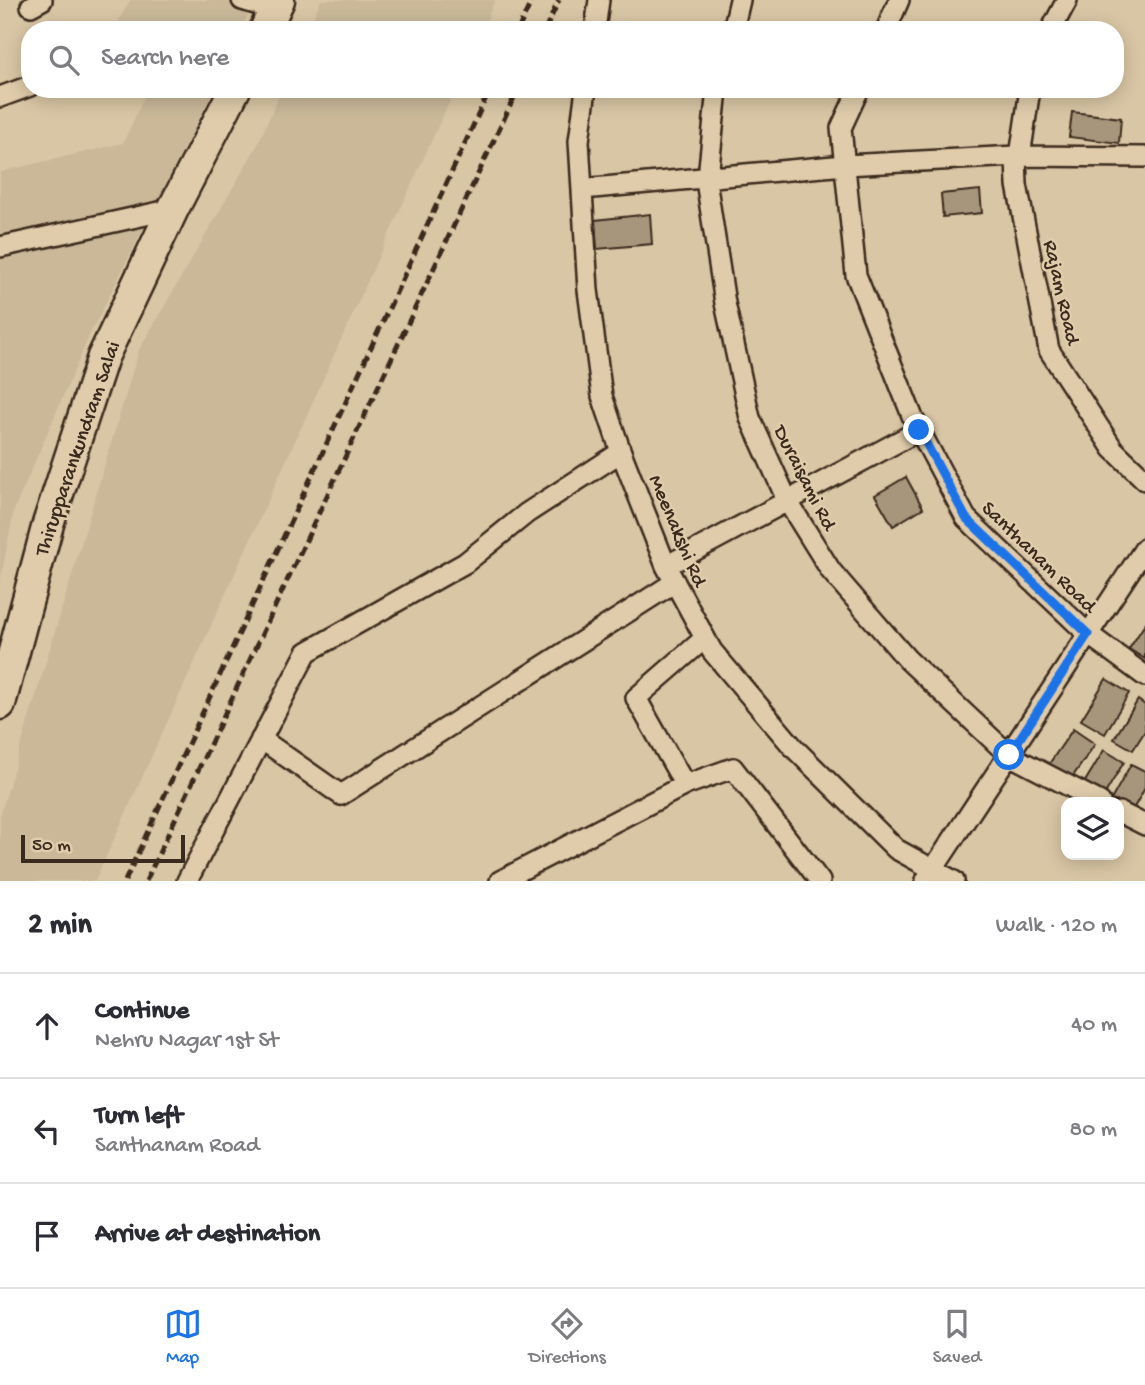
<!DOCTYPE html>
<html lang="en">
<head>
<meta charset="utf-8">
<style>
  body { margin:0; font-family:"Gochi Hand",sans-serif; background:#f2f2f3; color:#2b2b33 }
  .controls { position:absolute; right:21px; bottom:21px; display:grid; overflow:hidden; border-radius:14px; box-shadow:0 4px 18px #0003 }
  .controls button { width:63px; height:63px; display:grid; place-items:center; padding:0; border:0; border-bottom:2px solid #e1e1e2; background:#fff; color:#2b2b33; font:35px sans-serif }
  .scale { position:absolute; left:21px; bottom:18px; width:164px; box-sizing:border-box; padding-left:7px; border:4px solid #3b2a1e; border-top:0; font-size:19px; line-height:24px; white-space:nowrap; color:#3b2a1e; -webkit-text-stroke:5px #e0ccab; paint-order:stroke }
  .stop { position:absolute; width:21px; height:21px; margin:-16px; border:5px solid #1a73e8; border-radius:50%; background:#fff }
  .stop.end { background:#1a73e8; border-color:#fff; box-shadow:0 2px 7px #0008 }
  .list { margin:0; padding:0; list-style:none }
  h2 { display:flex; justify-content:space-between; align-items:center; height:91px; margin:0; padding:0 28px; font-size:30px }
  h2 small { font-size:23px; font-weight:400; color:#7c7c81 }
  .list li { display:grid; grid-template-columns:46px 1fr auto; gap:21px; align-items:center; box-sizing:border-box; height:105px; padding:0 28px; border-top:2px solid #e1e1e2 }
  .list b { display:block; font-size:26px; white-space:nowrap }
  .list p { margin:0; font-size:23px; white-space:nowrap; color:#7c7c81 }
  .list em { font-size:23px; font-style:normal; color:#7c7c81 }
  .icon { flex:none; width:38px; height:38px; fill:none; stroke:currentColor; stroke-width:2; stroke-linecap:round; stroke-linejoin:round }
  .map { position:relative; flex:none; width:1145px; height:881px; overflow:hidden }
  .search { position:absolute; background:#fff; box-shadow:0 4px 18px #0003; left:21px; right:21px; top:21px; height:77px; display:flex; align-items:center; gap:18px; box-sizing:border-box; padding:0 24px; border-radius:28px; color:#7c7c81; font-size:26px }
  .sheet { height:406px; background:#fff }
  nav { display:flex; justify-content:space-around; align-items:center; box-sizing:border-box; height:98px; border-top:2px solid #e1e1e2; background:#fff; font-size:19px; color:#7c7c81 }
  nav a { display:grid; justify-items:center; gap:4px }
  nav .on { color:#1a73e8 }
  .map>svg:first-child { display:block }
  .built { fill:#cab899 }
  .building { fill:#a8967c; stroke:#3b2a1e; stroke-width:2 }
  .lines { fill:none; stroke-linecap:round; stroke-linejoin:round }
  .minor-casing { stroke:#3b2a1e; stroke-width:24 }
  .primary-casing { stroke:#3b2a1e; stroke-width:35 }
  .minor { stroke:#e0ccab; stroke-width:19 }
  .primary { stroke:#e0ccab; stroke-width:30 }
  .rail { stroke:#3b2a1e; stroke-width:5; stroke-dasharray:10 5; stroke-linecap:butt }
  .route { stroke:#1a73e8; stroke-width:9 }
  .labels { text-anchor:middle; stroke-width:5; stroke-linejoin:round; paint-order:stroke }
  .street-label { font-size:21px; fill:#3b2a1e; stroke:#e0ccab }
</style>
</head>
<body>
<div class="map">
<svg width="1145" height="881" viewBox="0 0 1145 881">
  <rect width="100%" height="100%" fill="#d9c6a5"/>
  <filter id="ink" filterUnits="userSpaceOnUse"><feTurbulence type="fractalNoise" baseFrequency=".0143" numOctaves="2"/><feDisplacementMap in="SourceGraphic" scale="14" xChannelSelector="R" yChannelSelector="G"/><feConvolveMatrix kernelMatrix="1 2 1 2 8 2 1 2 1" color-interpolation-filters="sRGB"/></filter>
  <g filter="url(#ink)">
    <path class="built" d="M130 0H255L241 30H114Z
      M321 0H495L482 30H308Z
      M148 89H214L90 334 14 510 0 582V172L123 143Z
      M282 89H455L95 881H0V816L139 350 257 146Z"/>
    <path class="building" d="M1072 112 1121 118 1119 143 1069 137Z
      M980 190 982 213 943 217 941 194Z
      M650 214 652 244 597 249 595 220Z
      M906 477 923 508 893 526 875 495Z
      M1145 624V659L1129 649Z
      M1106 679 1129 693 1105 734 1081 720Z
      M1138 700 1145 705V731L1133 750 1114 739Z
      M1073 729 1095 744 1069 782 1047 767Z
      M1104 750 1124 762 1103 797 1083 785Z
      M1131 764 1145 771V788L1132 811 1119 802 1111 800Z"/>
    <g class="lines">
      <defs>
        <path id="minor" d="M242 0 275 10
          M31 6 42 0
          M595 30 599 0
          M733 30 740 0
          M886 30 899 0
          M1051 30 1067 0
          M586 89 579 141 588 290 602 396 621 452 666 566 712 651 794 748 896 849 954 881
          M717 89 707 187 725 303 750 418 788 502 831 571 907 659 1009 755 1100 802
          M859 89 841 128 856 275 913 418 966 518 1088 634 1145 676
          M1030 89 1020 156H1016L1017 185 1049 350 1113 449 1145 480
          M0 97 30 86
          M1020 156 1145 157
          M582 189 845 165 1016 156
          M0 247 173 209
          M666 566 920 430
          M261 739 341 795 675 582
          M685 785 733 768 820 881
          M1119 812 1145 825
          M926 880 1145 548
          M187 881 307 652 465 563 527 513 621 452
          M500 881 685 785 636 698 705 638"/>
        <path id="primary" d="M265 30 279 0
          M0 704 48 524 103 357 173 209 235 89"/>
      </defs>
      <use href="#minor" class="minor-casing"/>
      <use href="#primary" class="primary-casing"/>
      <use href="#minor" class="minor"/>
      <use href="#primary" class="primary"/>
      <path class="rail" d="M518 30 532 0
        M545 30 559 0
        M125 881 490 89
        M146 881 518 89"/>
    </g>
  </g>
  <g class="lines" filter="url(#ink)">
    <path class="route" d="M919 430 966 518 1088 634 1009 755"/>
  </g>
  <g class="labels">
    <g class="street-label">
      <text transform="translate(1063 292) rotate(77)" y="7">Rajam Road</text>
      <text transform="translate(76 448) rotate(-71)" y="7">Thirupparankundram Salai</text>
      <text transform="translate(806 477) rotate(63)" y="7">Duraisami Rd</text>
      <text transform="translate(679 530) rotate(67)" y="7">Meenakshi Rd</text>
      <text transform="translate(1040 556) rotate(44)" y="7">Santhanam Road</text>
    </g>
  </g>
</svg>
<div class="controls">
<button><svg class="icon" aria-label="layers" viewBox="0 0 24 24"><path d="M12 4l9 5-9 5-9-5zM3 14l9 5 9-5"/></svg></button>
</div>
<div class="scale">50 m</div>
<div class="stop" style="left:1009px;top:755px"></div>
<div class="stop end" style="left:919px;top:430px"></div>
<div class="search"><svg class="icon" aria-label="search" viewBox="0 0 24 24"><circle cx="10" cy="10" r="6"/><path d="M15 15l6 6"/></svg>Search here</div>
</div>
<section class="sheet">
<h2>2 min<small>Walk · 120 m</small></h2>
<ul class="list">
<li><svg class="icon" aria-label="ahead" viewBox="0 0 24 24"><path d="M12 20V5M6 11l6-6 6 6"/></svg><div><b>Continue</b><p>Nehru Nagar 1st St</p></div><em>40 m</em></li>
<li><svg class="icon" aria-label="left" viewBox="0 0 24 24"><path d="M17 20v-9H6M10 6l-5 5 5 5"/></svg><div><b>Turn left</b><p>Santhanam Road</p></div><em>80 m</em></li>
<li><svg class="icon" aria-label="arrive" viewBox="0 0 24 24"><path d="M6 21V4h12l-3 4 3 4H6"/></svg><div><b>Arrive at destination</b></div></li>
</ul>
</section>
<nav>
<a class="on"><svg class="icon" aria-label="map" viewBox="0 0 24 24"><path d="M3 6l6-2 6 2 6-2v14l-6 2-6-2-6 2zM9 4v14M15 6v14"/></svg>Map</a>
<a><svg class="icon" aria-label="directions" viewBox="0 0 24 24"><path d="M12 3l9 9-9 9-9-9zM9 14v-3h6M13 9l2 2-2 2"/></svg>Directions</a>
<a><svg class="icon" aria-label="saved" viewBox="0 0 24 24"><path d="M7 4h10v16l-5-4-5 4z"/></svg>Saved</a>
</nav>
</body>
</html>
